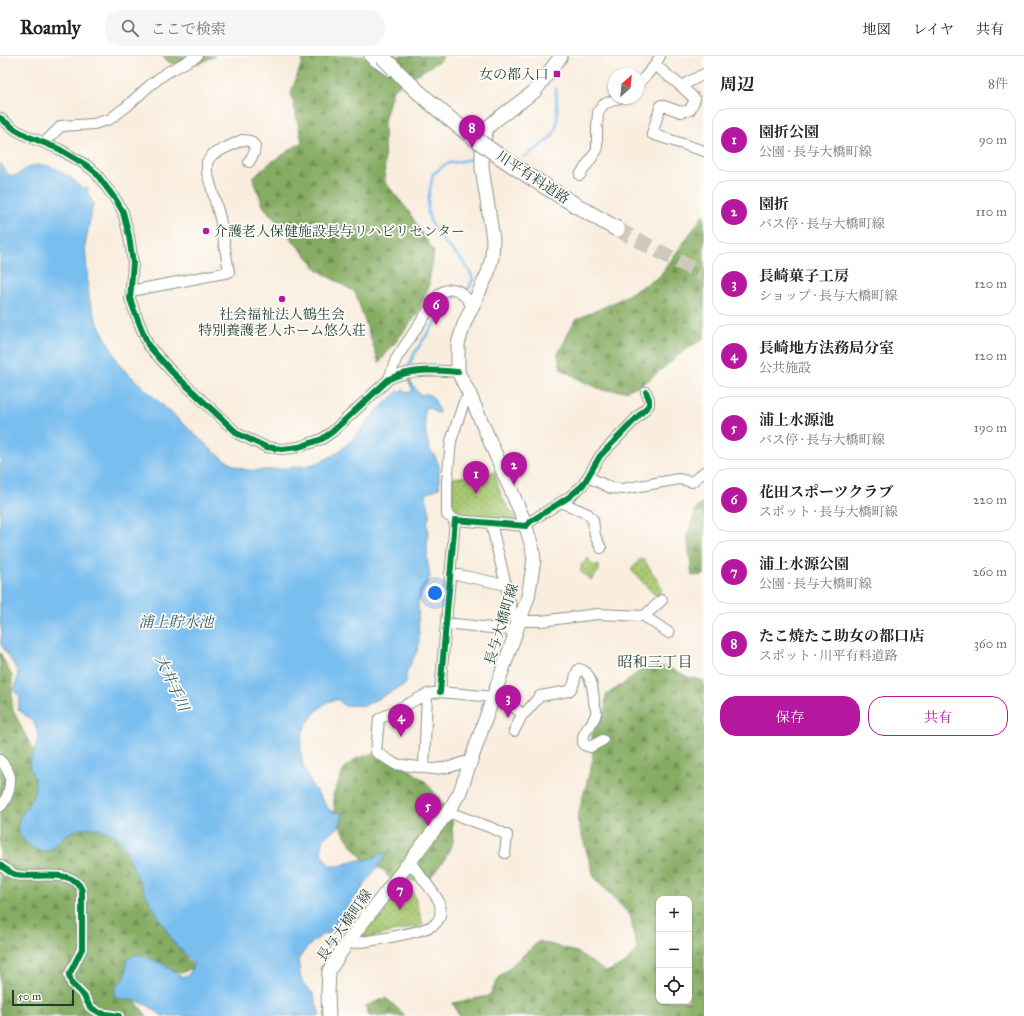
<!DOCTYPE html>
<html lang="ja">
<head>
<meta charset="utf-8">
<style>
  body { margin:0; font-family:"IM FELL Great Primer","Noto Serif JP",serif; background:#f6f6f6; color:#202124 }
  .controls { position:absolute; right:12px; bottom:12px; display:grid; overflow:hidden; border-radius:8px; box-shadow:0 1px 3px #0004 }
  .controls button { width:36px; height:36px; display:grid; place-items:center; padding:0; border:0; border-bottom:1px solid #e0e0e0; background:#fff; color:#202124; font:20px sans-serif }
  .compass { position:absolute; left:608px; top:12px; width:36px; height:36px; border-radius:50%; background:#fff; box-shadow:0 1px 3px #0004; rotate:27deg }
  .scale { position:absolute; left:12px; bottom:10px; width:62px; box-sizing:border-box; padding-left:4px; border:2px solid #1f3d34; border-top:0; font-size:11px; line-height:14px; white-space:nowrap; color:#1f3d34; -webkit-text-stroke:3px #fdfcf7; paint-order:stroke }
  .you { position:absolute; left:435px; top:537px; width:14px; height:14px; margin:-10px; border:3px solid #fff; border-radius:50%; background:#1a73e8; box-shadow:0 0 0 6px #1a73e833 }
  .badge { display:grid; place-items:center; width:26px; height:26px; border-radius:50%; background:#b5179e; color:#fff; font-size:13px; font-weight:700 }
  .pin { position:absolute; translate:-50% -33px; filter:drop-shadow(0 1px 2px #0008) }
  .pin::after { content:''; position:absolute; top:21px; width:14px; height:12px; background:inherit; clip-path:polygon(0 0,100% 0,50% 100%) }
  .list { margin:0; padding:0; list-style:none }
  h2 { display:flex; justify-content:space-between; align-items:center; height:52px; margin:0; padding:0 16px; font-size:17px }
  h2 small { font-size:13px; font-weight:400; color:#757577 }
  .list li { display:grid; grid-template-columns:26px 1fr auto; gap:12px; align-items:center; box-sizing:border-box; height:64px; margin:0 8px 8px; padding:0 8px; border:1px solid #e0e0e0; border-radius:16px }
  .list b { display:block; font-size:15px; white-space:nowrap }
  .list p { margin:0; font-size:13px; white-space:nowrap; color:#757577 }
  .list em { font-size:13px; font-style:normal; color:#757577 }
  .actions { display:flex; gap:8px; padding:12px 16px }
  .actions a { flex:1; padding:9px 0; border:1px solid #b5179e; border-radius:16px; text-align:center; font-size:14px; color:#b5179e }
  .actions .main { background:#b5179e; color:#fff }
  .icon { flex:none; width:22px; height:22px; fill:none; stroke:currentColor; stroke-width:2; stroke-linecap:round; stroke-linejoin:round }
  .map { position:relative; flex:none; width:704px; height:960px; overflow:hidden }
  header { display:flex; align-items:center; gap:24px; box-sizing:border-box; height:56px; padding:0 20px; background:#fff; border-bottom:1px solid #e0e0e0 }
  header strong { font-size:19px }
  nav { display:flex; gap:22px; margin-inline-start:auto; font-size:14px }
  .search { width:280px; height:36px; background:#f6f6f6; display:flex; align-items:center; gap:10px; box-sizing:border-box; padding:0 14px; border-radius:16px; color:#757577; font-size:15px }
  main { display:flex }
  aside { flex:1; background:#fff }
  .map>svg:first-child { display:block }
  .forest { fill:url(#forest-firs); stroke:#52744b; fill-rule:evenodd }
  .park { fill:url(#park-dots); stroke:#638252 }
  .water { fill:#78beef; stroke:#4c7e92 }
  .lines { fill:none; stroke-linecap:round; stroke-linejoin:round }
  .stream { stroke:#78beef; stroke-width:2.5 }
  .highway-tunnel { stroke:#cdcabc; stroke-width:15; stroke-dasharray:15 8; stroke-linecap:butt }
  .minor-casing { stroke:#8c9589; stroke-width:12 }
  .major-casing { stroke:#8c9589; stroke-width:15 }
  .highway-casing { stroke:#8c9589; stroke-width:17 }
  .minor { stroke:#fff; stroke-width:10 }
  .major { stroke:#fff; stroke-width:13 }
  .highway { stroke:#fff; stroke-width:15 }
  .highway-bridge-casing { stroke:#8c9589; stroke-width:17; stroke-linecap:butt }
  .highway-bridge { stroke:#fff; stroke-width:15 }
  .cycleway-casing { stroke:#fdfcf7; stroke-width:8 }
  .cycleway { stroke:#00873e; stroke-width:6 }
  .poi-dot { fill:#b5179e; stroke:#fdfcf7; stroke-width:1.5 }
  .labels { text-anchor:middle; stroke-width:3.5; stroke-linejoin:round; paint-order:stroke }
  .poi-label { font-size:14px; fill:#1f3d34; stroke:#fdfcf7; text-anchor:end }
  .street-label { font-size:14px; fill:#1f3d34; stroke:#fdfcf7 }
  .water-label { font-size:15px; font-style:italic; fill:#355d63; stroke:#fdfcf7 }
  .neighbourhood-label { font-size:15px; fill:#1f3d34; stroke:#fdfcf7 }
</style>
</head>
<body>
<header>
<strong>Roamly</strong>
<div class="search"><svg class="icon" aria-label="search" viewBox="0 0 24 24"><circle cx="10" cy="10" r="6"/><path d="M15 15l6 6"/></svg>ここで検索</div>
<nav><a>地図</a><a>レイヤ</a><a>共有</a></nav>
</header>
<main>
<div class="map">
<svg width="704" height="960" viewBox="0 0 704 960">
  <defs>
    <pattern id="forest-firs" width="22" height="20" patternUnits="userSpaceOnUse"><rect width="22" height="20" fill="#85ac62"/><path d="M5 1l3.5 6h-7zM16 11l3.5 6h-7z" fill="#6c8d52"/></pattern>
    <pattern id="park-dots" width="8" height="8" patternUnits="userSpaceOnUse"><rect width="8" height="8" fill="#a7c770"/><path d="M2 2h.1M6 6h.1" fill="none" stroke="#87a35d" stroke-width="1.8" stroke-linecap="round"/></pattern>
  </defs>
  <rect width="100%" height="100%" fill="#fdfcf7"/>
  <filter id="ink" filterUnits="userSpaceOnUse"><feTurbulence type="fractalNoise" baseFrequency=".025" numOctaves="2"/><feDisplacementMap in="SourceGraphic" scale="8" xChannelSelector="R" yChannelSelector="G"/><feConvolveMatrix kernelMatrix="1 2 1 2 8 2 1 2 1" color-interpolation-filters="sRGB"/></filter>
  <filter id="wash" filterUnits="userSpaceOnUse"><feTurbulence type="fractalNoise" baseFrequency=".012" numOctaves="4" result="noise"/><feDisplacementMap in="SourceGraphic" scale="16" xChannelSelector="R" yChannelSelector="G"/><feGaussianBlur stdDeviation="0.9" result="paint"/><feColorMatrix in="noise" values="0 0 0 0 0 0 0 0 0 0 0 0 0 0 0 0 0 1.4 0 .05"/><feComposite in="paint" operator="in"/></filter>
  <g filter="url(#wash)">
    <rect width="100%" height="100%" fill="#f9edde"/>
    <path class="forest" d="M162 0H215L200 7 185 9 170 7Z
      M304 0H443L441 4 393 33 384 65 385 126 407 153 434 196 428 233 416 260 379 307 355 236 319 215 263 150 253 121 270 107 302 86 291 37Z
      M704 158V282L684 295 646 326 626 335 603 334 584 326 561 313 558 298 575 264 613 247 659 221Z
      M704 446V519L692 520 687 479 697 451Z
      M0 597 12 620V652L42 712 68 758 121 778 175 886 193 911 182 917 133 901 127 935 147 960H0Z
      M667 611 689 621 704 625V960H459L453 947 489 940 500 920 539 885 577 896 606 916 626 907 637 893 630 859 594 821 577 763 593 703 592 678 605 655 606 639 626 626 643 612ZM659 843H689V945H659Z
      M372 698 407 712 424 724 439 742 452 763 453 786 444 804 430 822 412 825 389 822 384 814 366 807 346 781 335 760 333 739 345 711 357 702Z
      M386 942 406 960H369L365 950Z"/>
    <path class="park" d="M495 416C498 433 503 448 516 461L513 465 457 461 451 457 453 422Z
      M588 502 592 509H598L599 515 591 524 580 515 582 511 581 509Z
      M640 503 645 505 662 532 660 538 656 540 631 514Z
      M405 827 414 838 423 869 363 883 361 879Z"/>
    <path class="water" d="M0 107 8 119 16 120C20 117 25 113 29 111 49 103 70 120 83 133L86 130 89 133 87 136 93 147 85 190 89 243 97 266 121 311 214 396C241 416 245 416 278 413 291 411 305 411 317 407 347 396 358 375 378 354 385 347 392 341 398 335H401L404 334 406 337 410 336 413 334 408 324 409 323 420 339C422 339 424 338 426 338 433 338 439 351 439 357H436L429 351 425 352 424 357 426 379 430 394 435 400 439 410V432L427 437 426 442 430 457 427 468 428 473 427 503 430 521 420 541 418 548 419 587 417 595 406 617V628L364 650 355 649 344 650 339 644C330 643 324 648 318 654 311 661 304 670 302 680 296 703 309 727 323 745 325 749 329 754 333 756 335 757 340 756 342 757 342 762 341 768 338 772 335 775 330 776 327 779 317 789 322 803 331 810H340L355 804H366L388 796 330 877 323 878 313 886 304 895 298 904 301 923 303 928 313 937 320 960H162C153 952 144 946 132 944 126 944 121 944 116 941 110 931 123 928 125 920 127 915 126 909 127 903L138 898 161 907 182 921C189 920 192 915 193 908 188 899 179 893 173 885 167 876 161 865 156 856 149 844 142 831 136 818 131 807 128 796 121 785 116 779 107 775 100 773 90 770 74 773 66 779 54 788 49 801 33 792 28 789 23 784 20 779 11 761 35 750 35 730 36 723 31 716 29 709 34 696 43 679 33 666 29 661 23 658 18 653L20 641 14 635 18 620 17 614 1 588C0 580 4 578 0 568Z"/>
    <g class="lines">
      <path class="stream" d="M524 101C530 97 551 84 554 77 560 65 556 47 556 33
        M463 236 469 232 473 223C464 197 431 184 428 155 427 143 431 130 433 118L446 108 477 102
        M408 315C407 302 443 257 451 245L459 239"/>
    </g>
  </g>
  <g filter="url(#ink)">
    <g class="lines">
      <path class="highway-tunnel" d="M617 173 704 219"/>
      <defs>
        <path id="minor" d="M655 9 681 30
          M704 18 681 30 695 43 690 54 681 56 661 49 652 78 704 95
          M638 29 655 9 660 0
          M0 62 16 74 27 80 59 93 86 109 95 116 116 144 123 156 129 180 133 207 130 243 134 254 148 289 171 315 238 378 266 391 282 393 299 391 322 383 332 376 389 323C412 312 434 314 458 316
          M44 87 61 70 94 68 110 63 126 51 149 30 166 17 197 0
          M580 119 597 94V71L598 56 604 48 619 42
          M131 235 229 216 220 162 207 116V106L213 98 242 84 250 85 255 90 254 97 249 106
          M389 323 396 303 440 237C458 227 462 238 473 250
          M588 421 611 432 623 433 679 423 692 426 704 416
          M561 446 588 458 593 464 595 480 601 492
          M455 464 447 459V427L451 385 464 346 470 339
          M450 517 506 529
          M644 560 662 544
          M520 565H541L597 558 644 560 669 577
          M446 567 517 575 491 467
          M440 636 455 464 526 470 531 465 569 441 583 429 600 400 649 349V343L646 336
          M496 636 521 657H525L540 640 569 635C577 629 573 619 579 613 592 615 593 635 594 645 594 650 597 653 596 657 594 670 579 675 584 689L590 691 603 684
          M514 675 523 657
          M0 704C4 708 9 716 10 721 11 730 7 745 0 751
          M471 706H464L450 711 434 713 395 708 376 696 379 663 427 638 440 636 494 641
          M424 712 427 638
          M448 756 492 772 507 779 505 797
          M0 809C5 813 11 817 16 819 36 823 75 811 82 835V893L69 919 72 928 84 940 90 951 100 957 119 960
          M346 888C364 886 424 877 435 868 441 863 441 855 440 848 439 842 415 813 410 806"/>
        <path id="major" d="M329 960 328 937 329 915 346 888 448 756 460 736 528 541 534 504 532 490 523 462 470 339 458 316V288L464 268 488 217 492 201 493 183 482 112V91L487 72 497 63 535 35 561 0"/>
        <path id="highway" d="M372 0 391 13"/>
      </defs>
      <use href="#minor" class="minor-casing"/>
      <use href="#major" class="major-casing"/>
      <use href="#highway" class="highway-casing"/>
      <use href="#minor" class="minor"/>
      <use href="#major" class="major"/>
      <use href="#highway" class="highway"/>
      <defs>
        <path id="highway-bridge" d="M382 0C449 72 532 125 617 173"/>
      </defs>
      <use href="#highway-bridge" class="highway-bridge-casing"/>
      <use href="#highway-bridge" class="highway-bridge"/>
      <defs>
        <path id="cycleway" d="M0 62 16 74 27 80 59 93 86 109 95 116 116 144 123 156 129 180 133 207 130 243 134 254 148 289 171 315 238 378 266 391 282 393 299 391 322 383 332 376 389 323C412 312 434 314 458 316
          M440 636 455 464 526 470 531 465 569 441 583 429 600 400 649 349V343L646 336
          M0 809C5 813 11 817 16 819 36 823 75 811 82 835V893L69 919 72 928 84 940 90 951 100 957 119 960"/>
      </defs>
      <use href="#cycleway" class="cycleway-casing"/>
      <use href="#cycleway" class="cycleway"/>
    </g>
  </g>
  <g class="poi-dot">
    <rect x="553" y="14" width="8" height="8" rx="2"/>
    <circle cx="206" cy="175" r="4"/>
    <circle cx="282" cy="243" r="4"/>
  </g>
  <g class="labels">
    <g class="poi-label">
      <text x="549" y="23">女の都入口</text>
      <text x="214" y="180" text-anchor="start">介護老人保健施設長与リハビリセンター</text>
      <text x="282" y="263" text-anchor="middle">社会福祉法人鶴生会<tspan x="282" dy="16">特別養護老人ホーム悠久荘</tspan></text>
    </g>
    <g class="street-label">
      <text transform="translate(533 121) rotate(33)" y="5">川平有料道路</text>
      <text transform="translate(501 568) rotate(-73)" y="5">長与大橋町線</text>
      <text transform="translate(344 869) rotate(-55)" y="5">長与大橋町線</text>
    </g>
    <g class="water-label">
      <text x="176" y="571">浦上貯水池</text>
      <text transform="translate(172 627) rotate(65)" y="5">大井手川</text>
    </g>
    <g class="neighbourhood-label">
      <text x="655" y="611">昭和三丁目</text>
    </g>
  </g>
</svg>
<div class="controls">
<button>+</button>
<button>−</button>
<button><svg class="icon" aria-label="locate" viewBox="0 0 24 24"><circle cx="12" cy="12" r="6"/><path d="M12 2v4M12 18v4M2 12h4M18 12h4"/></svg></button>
</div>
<svg class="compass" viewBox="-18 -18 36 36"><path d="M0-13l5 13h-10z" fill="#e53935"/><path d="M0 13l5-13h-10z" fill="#757577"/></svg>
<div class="scale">50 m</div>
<div class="you"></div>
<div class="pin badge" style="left:476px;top:438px">1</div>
<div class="pin badge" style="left:514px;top:429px">2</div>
<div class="pin badge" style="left:508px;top:662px">3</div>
<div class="pin badge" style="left:401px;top:681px">4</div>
<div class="pin badge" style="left:428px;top:770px">5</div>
<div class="pin badge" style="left:436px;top:269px">6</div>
<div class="pin badge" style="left:400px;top:854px">7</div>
<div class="pin badge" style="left:472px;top:92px">8</div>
</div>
<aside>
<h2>周辺<small>8件</small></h2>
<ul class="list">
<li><span class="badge">1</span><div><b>園折公園</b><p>公園 · 長与大橋町線</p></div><em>90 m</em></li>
<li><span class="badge">2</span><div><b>園折</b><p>バス停 · 長与大橋町線</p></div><em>110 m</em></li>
<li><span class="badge">3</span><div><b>長崎菓子工房</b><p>ショップ · 長与大橋町線</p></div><em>120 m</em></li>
<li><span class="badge">4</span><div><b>長崎地方法務局分室</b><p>公共施設</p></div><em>120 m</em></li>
<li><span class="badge">5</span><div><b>浦上水源池</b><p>バス停 · 長与大橋町線</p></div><em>190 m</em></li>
<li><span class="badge">6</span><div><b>花田スポーツクラブ</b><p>スポット · 長与大橋町線</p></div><em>220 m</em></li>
<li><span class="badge">7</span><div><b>浦上水源公園</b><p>公園 · 長与大橋町線</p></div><em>260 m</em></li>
<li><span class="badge">8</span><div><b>たこ焼たこ助女の都口店</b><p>スポット · 川平有料道路</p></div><em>360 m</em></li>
</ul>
<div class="actions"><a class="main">保存</a><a>共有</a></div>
</aside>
</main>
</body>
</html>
